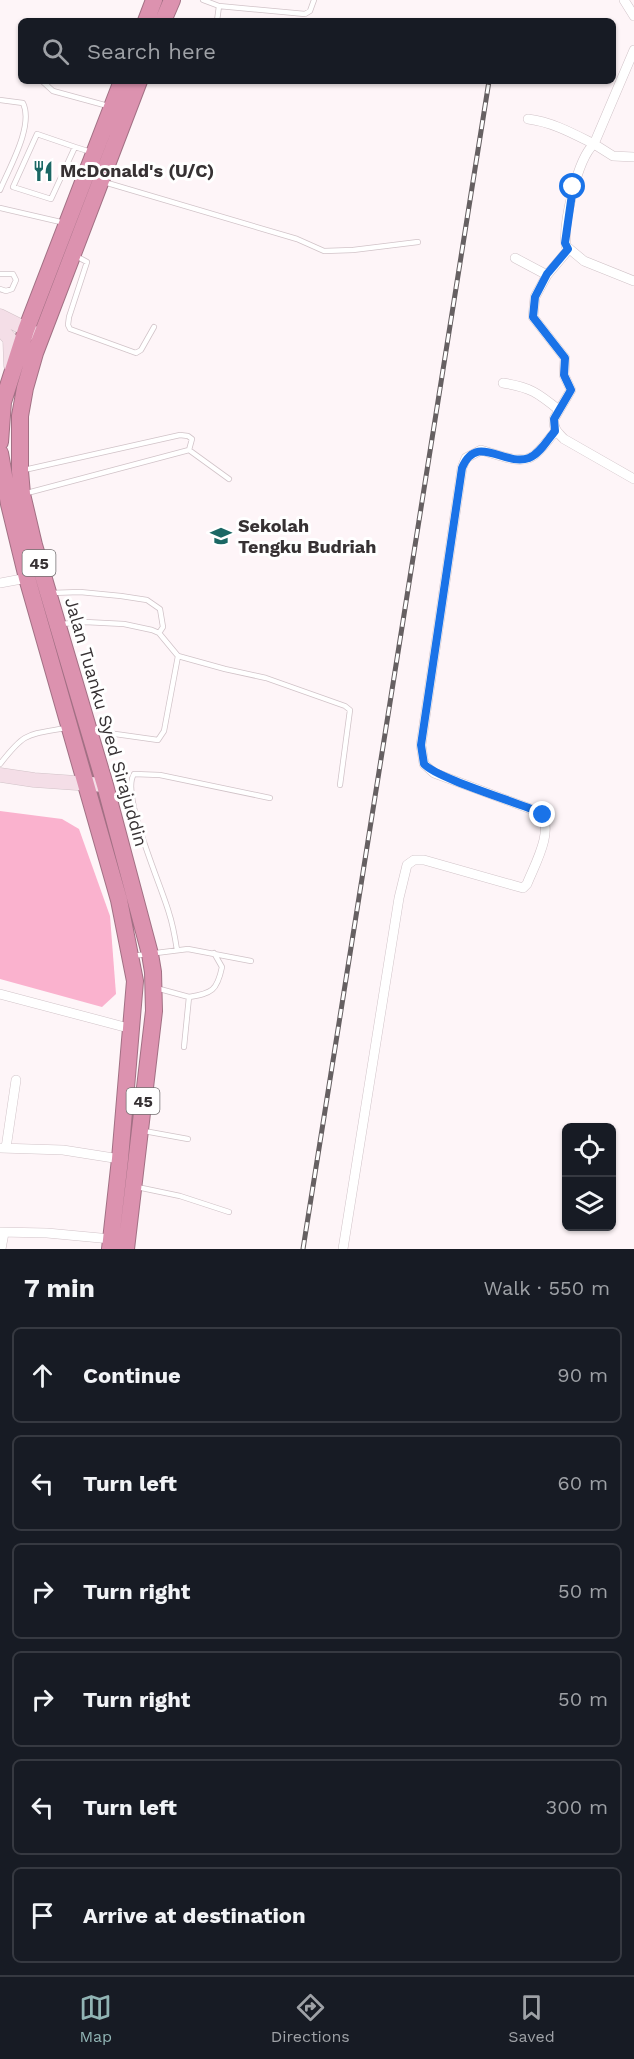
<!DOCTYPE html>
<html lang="en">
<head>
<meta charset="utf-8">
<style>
  body { margin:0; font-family:"Work Sans",sans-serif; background:#20242c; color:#f1f3f6 }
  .controls { position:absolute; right:18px; bottom:18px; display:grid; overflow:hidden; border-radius:9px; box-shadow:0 2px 4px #0004 }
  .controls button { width:54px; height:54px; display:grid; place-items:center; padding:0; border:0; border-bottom:2px solid #363941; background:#171b24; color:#f1f3f6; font:30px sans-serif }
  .stop { position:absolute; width:18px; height:18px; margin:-14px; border:4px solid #1a73e8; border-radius:50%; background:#fff }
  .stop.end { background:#1a73e8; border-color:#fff; box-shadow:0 2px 6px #0008 }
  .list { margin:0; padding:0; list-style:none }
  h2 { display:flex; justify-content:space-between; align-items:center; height:78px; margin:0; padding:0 24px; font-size:26px }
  h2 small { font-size:20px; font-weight:400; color:#9ea1a6 }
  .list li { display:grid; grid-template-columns:39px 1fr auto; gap:18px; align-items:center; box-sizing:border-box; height:96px; margin:0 12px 12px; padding:0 12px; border:2px solid #363941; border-radius:9px }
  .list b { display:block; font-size:22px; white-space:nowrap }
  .list em { font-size:20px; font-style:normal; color:#9ea1a6 }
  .icon { flex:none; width:33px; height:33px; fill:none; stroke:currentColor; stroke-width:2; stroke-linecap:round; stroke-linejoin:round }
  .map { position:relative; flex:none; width:634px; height:1249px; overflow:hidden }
  .search { position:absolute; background:#171b24; box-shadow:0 2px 4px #0004; left:18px; right:18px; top:18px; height:66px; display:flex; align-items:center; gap:15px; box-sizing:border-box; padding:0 21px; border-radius:9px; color:#9ea1a6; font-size:22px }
  .sheet { height:726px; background:#171b24 }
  nav { display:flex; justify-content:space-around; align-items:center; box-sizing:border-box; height:84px; border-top:2px solid #363941; background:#171b24; font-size:16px; color:#9ea1a6 }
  nav a { display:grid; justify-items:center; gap:3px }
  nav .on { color:#91b4b4 }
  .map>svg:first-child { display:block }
  .green { fill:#fab2ce }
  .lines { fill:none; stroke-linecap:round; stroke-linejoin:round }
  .lane-casing { stroke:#d1c3c8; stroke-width:6 }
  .street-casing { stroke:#d1c3c8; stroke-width:10 }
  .secondary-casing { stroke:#d1c3c8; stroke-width:15 }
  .highway-casing { stroke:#a27084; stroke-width:18 }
  .lane { stroke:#fff; stroke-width:4.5 }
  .street { stroke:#fff; stroke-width:9 }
  .secondary { stroke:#f4dee7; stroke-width:14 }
  .highway { stroke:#dc92af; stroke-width:16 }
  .rail-casing { stroke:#666062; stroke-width:5 }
  .rail { stroke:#fff; stroke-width:3; stroke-dasharray:9; stroke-linecap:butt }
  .route { stroke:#1a73e8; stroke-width:8 }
  .labels { text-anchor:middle; stroke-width:6; stroke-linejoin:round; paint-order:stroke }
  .shield { fill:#fff; stroke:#726f70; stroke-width:1.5 }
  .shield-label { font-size:16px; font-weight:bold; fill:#363133 }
  .poi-label { font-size:18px; font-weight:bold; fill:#363133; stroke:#fff; text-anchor:start }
  .street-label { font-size:18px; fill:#363133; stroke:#fff }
</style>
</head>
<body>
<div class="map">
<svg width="634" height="1249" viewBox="0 0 634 1249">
  <rect width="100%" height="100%" fill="#fef5f8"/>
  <path class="green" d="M0 811 62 819 79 829 110 916 116 994 102 1007 0 979Z"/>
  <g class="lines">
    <defs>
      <path id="lane" d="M203 0 219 6 305 14 310 11 314 0
        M217 21 219 6
        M42 81 53 91 108 106
        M0 100 23 103C34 126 9 168 0 190
        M75 147 37 134 13 187 51 199 75 147 91 152
        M104 182 297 239 324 251 353 250 418 242
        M0 208 65 223
        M76 256 87 262 69 317 68 325 70 329 136 353 141 350 154 327
        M0 274H13L16 280 12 289 6 291 0 289
        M189 450 229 479
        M24 470 180 435 188 436 192 439 189 450
        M27 493 189 450
        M51 593 80 592 121 596 147 600 160 609 163 627 159 633
        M61 624 85 622 124 624 152 630 159 633 178 656 225 669 266 678 345 706 350 710 340 785
        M94 731 158 740 164 731 178 656
        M0 764C25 732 26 735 66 728
        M177 950C175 937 173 925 169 913 162 887 120 794 134 774L160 775 270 798
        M132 956 188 949 251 961
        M156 988 189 997 184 1047
        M189 997C212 993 217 991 222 967L214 953
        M144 1131 188 1139
        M137 1187 180 1196 229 1212"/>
      <path id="street" d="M624 0 634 16
        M634 50 594 144 613 156 634 157
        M528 119C552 122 572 133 594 144 577 159 563 224 566 246L584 261 634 281
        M569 249 547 275 535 297 533 317 565 358 564 375 571 390 554 419C553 429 558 433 564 439L634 479
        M515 258 547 275
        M503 383C530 387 538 393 559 410
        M0 583 27 578
        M0 994 132 1029
        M0 1148 63 1150 120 1159
        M6 1148 16 1080
        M0 1232 47 1233 111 1239
        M1 1249 4 1233
        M343 1249 399 898 407 865 414 860H424L523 888 527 884C534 866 556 828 539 812L434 773 424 764 421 745 462 468 466 458 481 450C495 454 520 465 533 456 542 450 548 439 556 431"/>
      <path id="secondary" d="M0 316 36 334
        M0 328 10 339 11 366
        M0 775 34 780 105 785"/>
      <path id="highway" d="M146 21 154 0
        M163 21 172 0
        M0 442 3 402 26 330 122 81
        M0 453 9 504 27 578 119 900 135 981 120 1159 110 1249
        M126 1249 154 1011 153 972 150 954 105 785 34 545 22 494 20 471V416L25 388 35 353 139 81"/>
    </defs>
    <use href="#lane" class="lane-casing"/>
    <use href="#street" class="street-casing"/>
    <use href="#secondary" class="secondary-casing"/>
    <use href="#highway" class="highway-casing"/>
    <use href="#lane" class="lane"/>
    <use href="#street" class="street"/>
    <use href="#secondary" class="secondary"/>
    <use href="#highway" class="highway"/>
    <defs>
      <path id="rail" d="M303 1249 489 81"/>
    </defs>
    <use href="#rail" class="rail-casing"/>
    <use href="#rail" class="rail"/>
  </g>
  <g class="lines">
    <path class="route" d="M543 815 539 812C516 802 436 778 424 764L421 745 462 468C477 432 504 467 529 458 540 454 548 439 555 431L554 419 571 390 564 375 565 358 533 317 535 297 547 274 568 249 565 243 573 187"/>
  </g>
  <defs>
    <symbol id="restaurant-bare" viewBox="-9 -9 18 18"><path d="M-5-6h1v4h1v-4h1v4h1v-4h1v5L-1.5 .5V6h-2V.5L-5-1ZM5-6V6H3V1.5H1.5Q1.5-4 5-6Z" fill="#1b6764" stroke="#fff" stroke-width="2.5" paint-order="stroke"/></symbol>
    <symbol id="school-bare" viewBox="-9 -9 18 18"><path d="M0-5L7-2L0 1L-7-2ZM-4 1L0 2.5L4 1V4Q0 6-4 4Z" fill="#1b6764" stroke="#fff" stroke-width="2.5" paint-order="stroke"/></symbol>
  </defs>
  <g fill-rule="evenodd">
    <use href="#restaurant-bare" x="28" y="156" width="30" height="30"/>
    <use href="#school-bare" x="206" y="521" width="30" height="30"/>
  </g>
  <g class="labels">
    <g class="shield">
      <rect x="22.5" y="550" width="33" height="26" rx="4.5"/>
      <rect x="126.5" y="1088" width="33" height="26" rx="4.5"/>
    </g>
    <g class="shield-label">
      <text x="39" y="569">45</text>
      <text x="143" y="1107">45</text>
    </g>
    <g class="poi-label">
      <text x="60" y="177">McDonald's (U/C)</text>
      <text x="238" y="532">Sekolah<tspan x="238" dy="21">Tengku Budriah</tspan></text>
    </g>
    <g class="street-label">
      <text transform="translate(106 722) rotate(74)" y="6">Jalan Tuanku Syed Sirajuddin</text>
    </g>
  </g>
</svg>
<div class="controls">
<button><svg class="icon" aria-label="locate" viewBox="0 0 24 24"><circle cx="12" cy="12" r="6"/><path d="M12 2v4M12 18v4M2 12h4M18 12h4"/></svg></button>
<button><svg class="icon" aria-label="layers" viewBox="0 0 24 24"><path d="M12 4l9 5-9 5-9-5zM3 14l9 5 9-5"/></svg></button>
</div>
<div class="stop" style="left:573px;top:187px"></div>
<div class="stop end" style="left:543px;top:815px"></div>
<div class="search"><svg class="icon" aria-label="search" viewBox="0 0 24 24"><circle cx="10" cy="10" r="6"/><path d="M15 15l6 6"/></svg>Search here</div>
</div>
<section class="sheet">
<h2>7 min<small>Walk · 550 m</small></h2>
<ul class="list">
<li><svg class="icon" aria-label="ahead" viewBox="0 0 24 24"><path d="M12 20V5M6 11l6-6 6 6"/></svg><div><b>Continue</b></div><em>90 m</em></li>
<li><svg class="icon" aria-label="left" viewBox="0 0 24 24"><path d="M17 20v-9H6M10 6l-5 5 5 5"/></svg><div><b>Turn left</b></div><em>60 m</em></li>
<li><svg class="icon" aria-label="right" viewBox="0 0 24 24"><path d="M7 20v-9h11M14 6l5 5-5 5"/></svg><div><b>Turn right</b></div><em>50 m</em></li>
<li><svg class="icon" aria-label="right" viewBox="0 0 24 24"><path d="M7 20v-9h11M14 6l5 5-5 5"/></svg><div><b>Turn right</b></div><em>50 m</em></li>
<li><svg class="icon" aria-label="left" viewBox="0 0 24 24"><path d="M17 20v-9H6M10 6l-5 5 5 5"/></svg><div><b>Turn left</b></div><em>300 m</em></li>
<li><svg class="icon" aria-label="arrive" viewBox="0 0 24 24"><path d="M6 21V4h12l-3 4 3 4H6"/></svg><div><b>Arrive at destination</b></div></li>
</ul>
</section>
<nav>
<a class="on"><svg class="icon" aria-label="map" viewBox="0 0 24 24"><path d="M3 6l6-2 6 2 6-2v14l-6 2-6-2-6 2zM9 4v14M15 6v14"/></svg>Map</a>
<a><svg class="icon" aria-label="directions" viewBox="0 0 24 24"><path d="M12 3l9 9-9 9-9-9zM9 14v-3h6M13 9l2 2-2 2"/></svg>Directions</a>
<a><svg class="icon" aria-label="saved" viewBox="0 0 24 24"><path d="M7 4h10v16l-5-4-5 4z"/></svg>Saved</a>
</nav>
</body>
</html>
